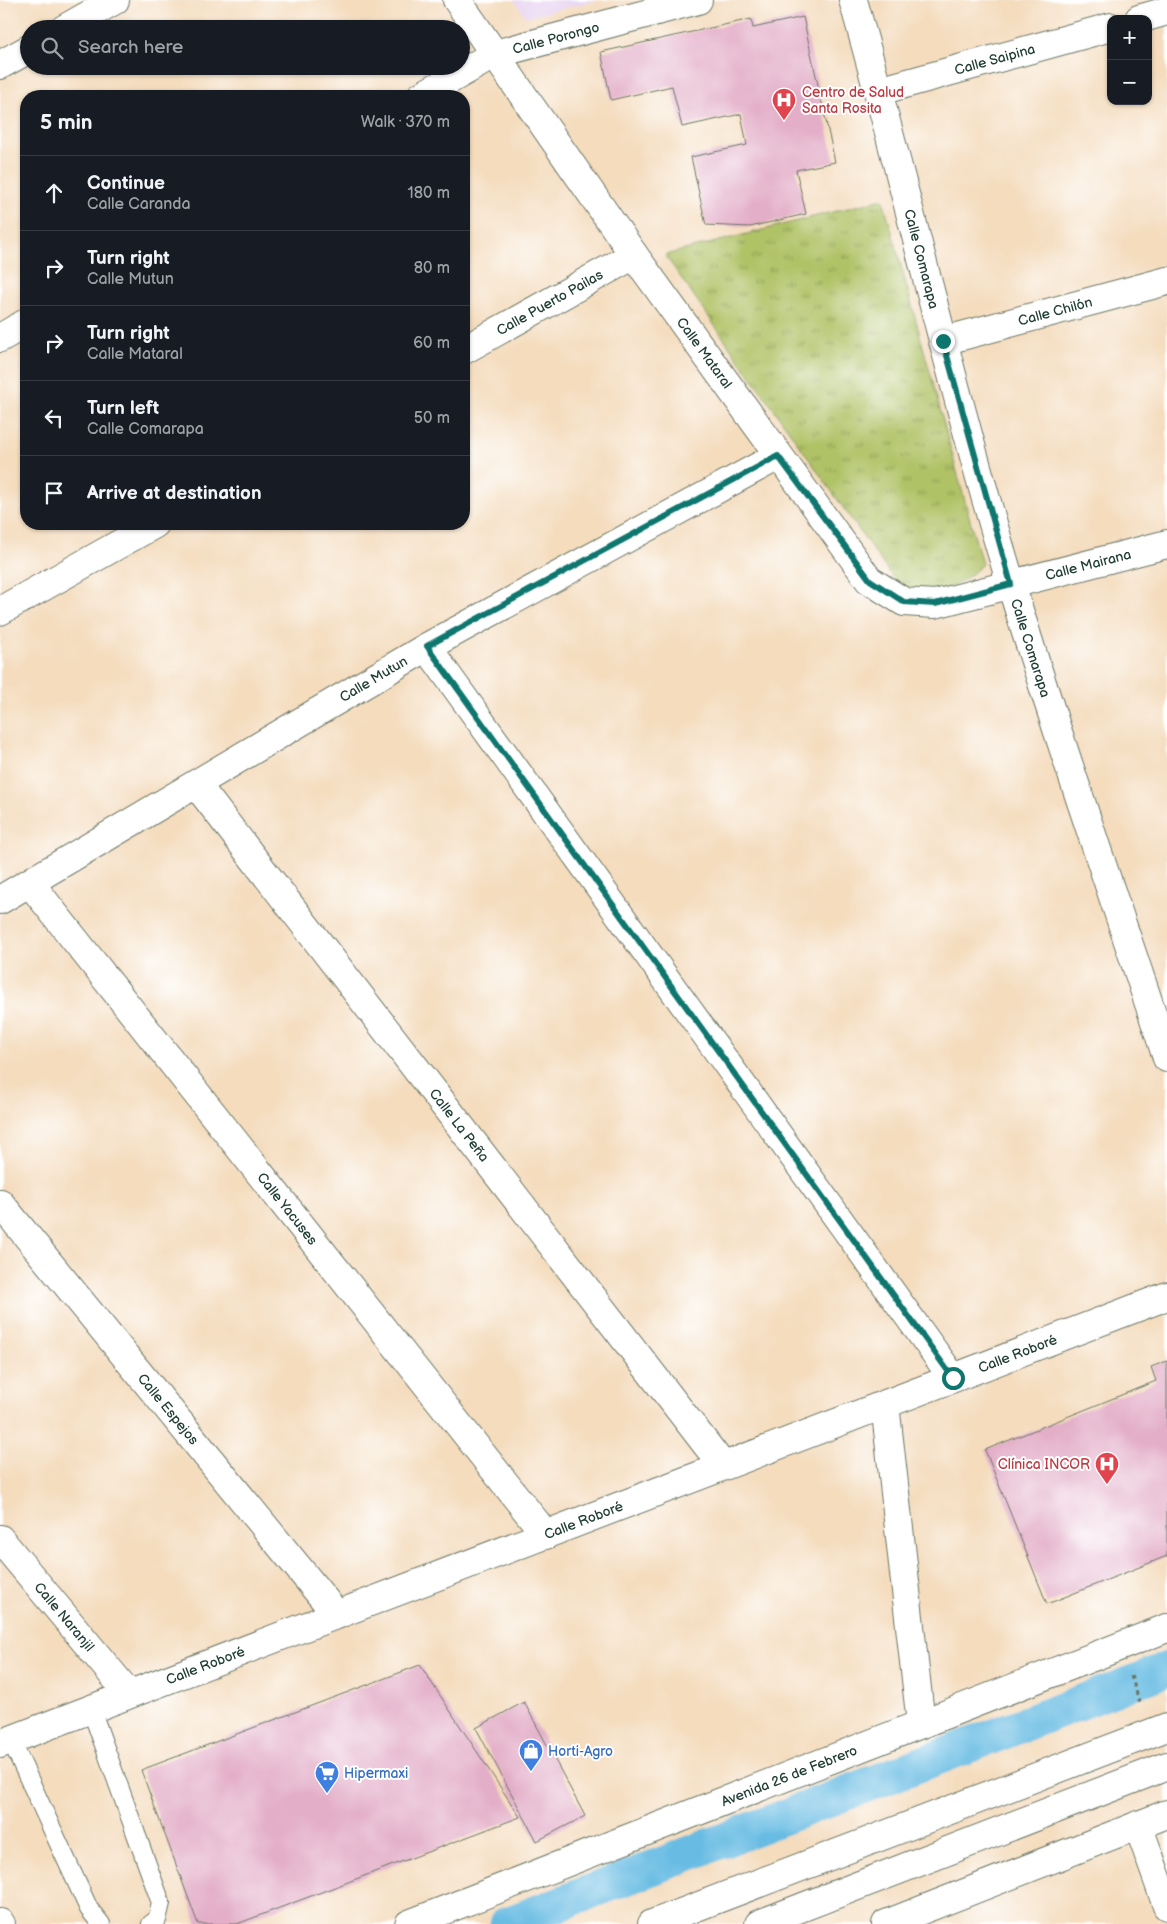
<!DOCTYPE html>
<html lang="en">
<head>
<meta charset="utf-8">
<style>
  body { margin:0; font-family:"Balsamiq Sans",sans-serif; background:#20242c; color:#f1f3f6 }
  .controls { position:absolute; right:15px; top:15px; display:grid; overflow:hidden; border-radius:10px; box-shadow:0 1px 4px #0004 }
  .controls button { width:45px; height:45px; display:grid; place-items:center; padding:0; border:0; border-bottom:1px solid #363941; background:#171b24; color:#f1f3f6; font:25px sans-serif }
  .stop { position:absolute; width:15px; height:15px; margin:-11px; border:4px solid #0f766e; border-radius:50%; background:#fff }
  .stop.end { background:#0f766e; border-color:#fff; box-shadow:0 1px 5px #0008 }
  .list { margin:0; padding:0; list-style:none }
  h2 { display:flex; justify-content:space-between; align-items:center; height:65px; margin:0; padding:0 20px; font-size:21px }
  h2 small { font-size:16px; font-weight:400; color:#9ea1a6 }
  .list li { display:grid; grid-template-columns:32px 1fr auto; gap:15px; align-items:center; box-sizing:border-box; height:75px; padding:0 20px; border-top:1px solid #363941 }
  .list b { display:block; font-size:19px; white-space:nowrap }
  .list p { margin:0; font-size:16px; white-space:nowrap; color:#9ea1a6 }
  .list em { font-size:16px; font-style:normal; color:#9ea1a6 }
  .icon { flex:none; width:28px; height:28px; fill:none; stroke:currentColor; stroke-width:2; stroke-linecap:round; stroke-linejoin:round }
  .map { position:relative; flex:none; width:1167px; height:1924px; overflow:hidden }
  .search { position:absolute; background:#171b24; box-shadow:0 1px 4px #0004; left:20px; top:20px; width:450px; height:55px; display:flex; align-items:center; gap:12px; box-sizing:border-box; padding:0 18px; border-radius:28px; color:#9ea1a6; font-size:19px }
  .panel { position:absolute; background:#171b24; box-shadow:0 1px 4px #0004; left:20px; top:90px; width:450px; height:440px; border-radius:20px }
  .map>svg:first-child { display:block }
  .built { fill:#e6d2f0 }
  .park { fill:url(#park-tufts); stroke:#68804d }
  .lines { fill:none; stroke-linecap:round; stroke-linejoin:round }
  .canal { stroke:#67bce3; stroke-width:35 }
  .building { fill:#e3aec8 }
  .lane-casing { stroke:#6a7564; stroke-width:20 }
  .street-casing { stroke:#6a7564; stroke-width:30 }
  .secondary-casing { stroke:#6a7564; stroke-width:30 }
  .primary-casing { stroke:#6a7564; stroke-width:30 }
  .path { stroke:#6a7564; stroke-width:3; stroke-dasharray:4 4; stroke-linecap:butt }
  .lane { stroke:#fff; stroke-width:18 }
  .street { stroke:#fff; stroke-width:28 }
  .secondary { stroke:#fff; stroke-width:28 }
  .primary { stroke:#fff; stroke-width:28 }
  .route { stroke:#0f766e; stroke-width:6 }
  .labels { text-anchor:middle; stroke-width:4; stroke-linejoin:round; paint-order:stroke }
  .street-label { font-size:14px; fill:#1f3d34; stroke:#fff }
  .health-label { font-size:14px; fill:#be3a42; stroke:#fff; text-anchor:start }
  .shop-label { font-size:14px; fill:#366cbe; stroke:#fff; text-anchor:start }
</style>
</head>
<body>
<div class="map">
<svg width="1167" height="1924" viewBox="0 0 1167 1924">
  <defs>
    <pattern id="park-tufts" width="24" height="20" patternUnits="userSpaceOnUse" patternTransform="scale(1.25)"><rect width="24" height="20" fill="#b0c266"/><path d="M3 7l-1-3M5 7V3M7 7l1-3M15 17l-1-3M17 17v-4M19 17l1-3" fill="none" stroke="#8f9f55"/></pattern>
  </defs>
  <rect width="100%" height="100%" fill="#fff"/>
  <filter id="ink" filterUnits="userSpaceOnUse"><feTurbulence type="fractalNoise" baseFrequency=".02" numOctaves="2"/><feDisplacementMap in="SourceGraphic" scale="10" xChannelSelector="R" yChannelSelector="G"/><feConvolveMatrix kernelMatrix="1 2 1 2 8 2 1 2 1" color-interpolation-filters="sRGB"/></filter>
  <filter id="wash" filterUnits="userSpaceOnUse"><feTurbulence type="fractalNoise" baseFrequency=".0096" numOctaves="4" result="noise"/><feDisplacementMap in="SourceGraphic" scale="20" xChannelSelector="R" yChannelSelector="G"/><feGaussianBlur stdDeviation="1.12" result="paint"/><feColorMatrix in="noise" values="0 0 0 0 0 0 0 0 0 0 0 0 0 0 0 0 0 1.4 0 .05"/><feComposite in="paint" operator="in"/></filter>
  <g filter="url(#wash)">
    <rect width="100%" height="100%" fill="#f4dcbd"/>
    <path class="built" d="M514 0H598L526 17Z"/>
    <path class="park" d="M883 199 982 564C965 584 930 602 904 587 899 584 894 578 890 574L665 255Z"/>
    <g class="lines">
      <path class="canal" d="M507 1924 1167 1669"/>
    </g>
    <g id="blocks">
      <path class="building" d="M803 17 835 162 796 170 806 214 750 227 706 225 691 157 747 145 741 114 682 127 672 86 611 100 601 52 751 19 753 28Z
        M1167 1361V1556L1047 1604 985 1450 1156 1381 1151 1367Z
        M420 1665 520 1817 237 1924H198L141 1770Z
        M524 1702 585 1816 537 1841 476 1728Z"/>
    </g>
  </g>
  <g filter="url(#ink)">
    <use href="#blocks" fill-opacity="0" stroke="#6a7564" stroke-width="1"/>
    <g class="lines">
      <defs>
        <path id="lane" d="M91 1709 161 1903 157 1920 151 1924
          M11 1740 89 1909 101 1924"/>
        <g id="street">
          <path id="s1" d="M457 0 634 255 869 580 904 602 935 604 1167 544"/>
          <path id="s2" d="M853 0C908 194 952 391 1011 584 1059 743 1115 900 1167 1058"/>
          <path d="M1139 19 1167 11"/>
          <path d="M64 29 115 0"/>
          <path d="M0 65 29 49"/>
          <path id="s3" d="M879 91 1111 27"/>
          <path id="s4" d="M421 96 495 54 698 0"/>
          <path d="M0 338 26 323"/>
          <path id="s5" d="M943 341 1167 281"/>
          <path id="s6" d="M464 350 634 255"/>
          <path d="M0 611 155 524"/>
          <path d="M427 647 953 1378"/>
          <path id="s7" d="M196 784 723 1466"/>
          <path id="s8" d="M30 883 546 1535"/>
          <path id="s9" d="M0 900 427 647 778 456"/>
          <path id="s10" d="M0 1203 337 1615"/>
          <path d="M885 1404 921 1724"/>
          <path id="s11" d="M0 1539 129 1694"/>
          <path id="s12" d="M0 1744 1167 1296"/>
          <path d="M1138 1825 1167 1906"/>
        </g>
        <path id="secondary" d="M0 1923 1 1924"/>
        <g id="primary">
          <path id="s13" d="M409 1924 1167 1628"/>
          <path d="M652 1924 1167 1727"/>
          <path d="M759 1924 1167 1766"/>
          <path d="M886 1924 1167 1814"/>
        </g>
      </defs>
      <use href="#lane" class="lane-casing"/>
      <use href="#street" class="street-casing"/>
      <use href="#secondary" class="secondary-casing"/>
      <use href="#primary" class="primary-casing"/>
      <path class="path" d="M1131 1676 1141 1706"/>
      <use href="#lane" class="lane"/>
      <use href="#street" class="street"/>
      <use href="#secondary" class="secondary"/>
      <use href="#primary" class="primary"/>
    </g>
  </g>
  <g class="lines" filter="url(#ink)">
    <path class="route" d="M943 341 1011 584 935 604 904 602 870 580 778 456 427 646 953 1378"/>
  </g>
  <defs>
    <symbol id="hospital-pin" viewBox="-11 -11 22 30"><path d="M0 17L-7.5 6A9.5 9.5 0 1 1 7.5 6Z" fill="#e0444e" stroke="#fff"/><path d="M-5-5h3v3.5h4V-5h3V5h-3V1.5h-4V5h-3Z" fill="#fff"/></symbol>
    <symbol id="shop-pin" viewBox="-11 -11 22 30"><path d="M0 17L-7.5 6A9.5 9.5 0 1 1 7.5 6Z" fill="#3f7fe0" stroke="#fff"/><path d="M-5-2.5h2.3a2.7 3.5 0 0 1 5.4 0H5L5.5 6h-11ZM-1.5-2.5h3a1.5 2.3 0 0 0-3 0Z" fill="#fff"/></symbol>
    <symbol id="supermarket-pin" viewBox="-11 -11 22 30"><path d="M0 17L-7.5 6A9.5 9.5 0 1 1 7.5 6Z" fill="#3f7fe0" stroke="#fff"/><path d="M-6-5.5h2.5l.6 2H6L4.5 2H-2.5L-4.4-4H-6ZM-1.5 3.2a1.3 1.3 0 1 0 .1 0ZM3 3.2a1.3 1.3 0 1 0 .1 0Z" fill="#fff"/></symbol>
  </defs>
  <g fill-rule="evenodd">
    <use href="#hospital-pin" x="770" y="86" width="28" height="38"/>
    <use href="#hospital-pin" x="1093" y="1450" width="28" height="38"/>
    <use href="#shop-pin" x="517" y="1737" width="28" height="38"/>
    <use href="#supermarket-pin" x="313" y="1759" width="28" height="38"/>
  </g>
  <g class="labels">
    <g class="street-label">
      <text dy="5" stroke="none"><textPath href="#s4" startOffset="148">Calle Porongo</textPath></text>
      <text dy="5" stroke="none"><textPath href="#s3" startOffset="120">Calle Saipina</textPath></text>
      <text dy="5" stroke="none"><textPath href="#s2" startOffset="268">Calle Comarapa</textPath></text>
      <text dy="5" stroke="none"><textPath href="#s6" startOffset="98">Calle Puerto Pailas</textPath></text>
      <text dy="5" stroke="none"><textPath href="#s5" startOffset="116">Calle Chilón</textPath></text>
      <text dy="5" stroke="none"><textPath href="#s1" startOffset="431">Calle Mataral</textPath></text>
      <text dy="5" stroke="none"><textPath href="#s1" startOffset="942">Calle Mairana</textPath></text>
      <text dy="5" stroke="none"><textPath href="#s2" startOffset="672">Calle Comarapa</textPath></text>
      <text dy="5" stroke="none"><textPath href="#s9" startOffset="434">Calle Mutun</textPath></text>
      <text dy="5" stroke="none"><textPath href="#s7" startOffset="431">Calle La Peña</textPath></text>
      <text dy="5" stroke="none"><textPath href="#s8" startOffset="415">Calle Yacuses</textPath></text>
      <text dy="5" stroke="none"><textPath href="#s12" startOffset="1090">Calle Roboré</textPath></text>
      <text dy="5" stroke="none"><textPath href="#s10" startOffset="266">Calle Espejos</textPath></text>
      <text dy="5" stroke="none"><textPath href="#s12" startOffset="625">Calle Roboré</textPath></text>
      <text dy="5" stroke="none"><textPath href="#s11" startOffset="101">Calle Naranjil</textPath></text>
      <text dy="5" stroke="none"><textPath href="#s12" startOffset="220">Calle Roboré</textPath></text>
      <text dy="5" stroke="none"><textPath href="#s13" startOffset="408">Avenida 26 de Febrero</textPath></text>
    </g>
    <g class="health-label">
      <text x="802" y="97">Centro de Salud<tspan x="802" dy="16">Santa Rosita</tspan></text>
      <text x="1090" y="1469" text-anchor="end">Clínica INCOR</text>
    </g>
    <g class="shop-label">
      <text x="548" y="1756">Horti-Agro</text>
      <text x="344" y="1778">Hipermaxi</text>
    </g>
  </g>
</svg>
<div class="controls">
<button>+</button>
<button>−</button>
</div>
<div class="stop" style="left:953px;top:1378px"></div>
<div class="stop end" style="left:943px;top:341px"></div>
<div class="search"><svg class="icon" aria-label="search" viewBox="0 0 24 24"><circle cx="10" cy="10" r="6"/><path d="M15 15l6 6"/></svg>Search here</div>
<section class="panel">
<h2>5 min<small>Walk · 370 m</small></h2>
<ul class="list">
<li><svg class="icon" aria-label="ahead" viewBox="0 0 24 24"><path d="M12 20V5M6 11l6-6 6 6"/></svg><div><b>Continue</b><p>Calle Caranda</p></div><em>180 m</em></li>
<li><svg class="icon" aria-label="right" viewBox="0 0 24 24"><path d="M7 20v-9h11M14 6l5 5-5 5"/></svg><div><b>Turn right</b><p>Calle Mutun</p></div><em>80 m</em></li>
<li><svg class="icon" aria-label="right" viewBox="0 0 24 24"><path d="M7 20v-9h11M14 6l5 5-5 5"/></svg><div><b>Turn right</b><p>Calle Mataral</p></div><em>60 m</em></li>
<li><svg class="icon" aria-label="left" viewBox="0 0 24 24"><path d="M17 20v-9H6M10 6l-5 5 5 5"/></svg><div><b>Turn left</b><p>Calle Comarapa</p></div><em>50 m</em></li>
<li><svg class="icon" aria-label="arrive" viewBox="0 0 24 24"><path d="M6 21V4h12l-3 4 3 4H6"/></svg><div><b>Arrive at destination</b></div></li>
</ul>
</section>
</div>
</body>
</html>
